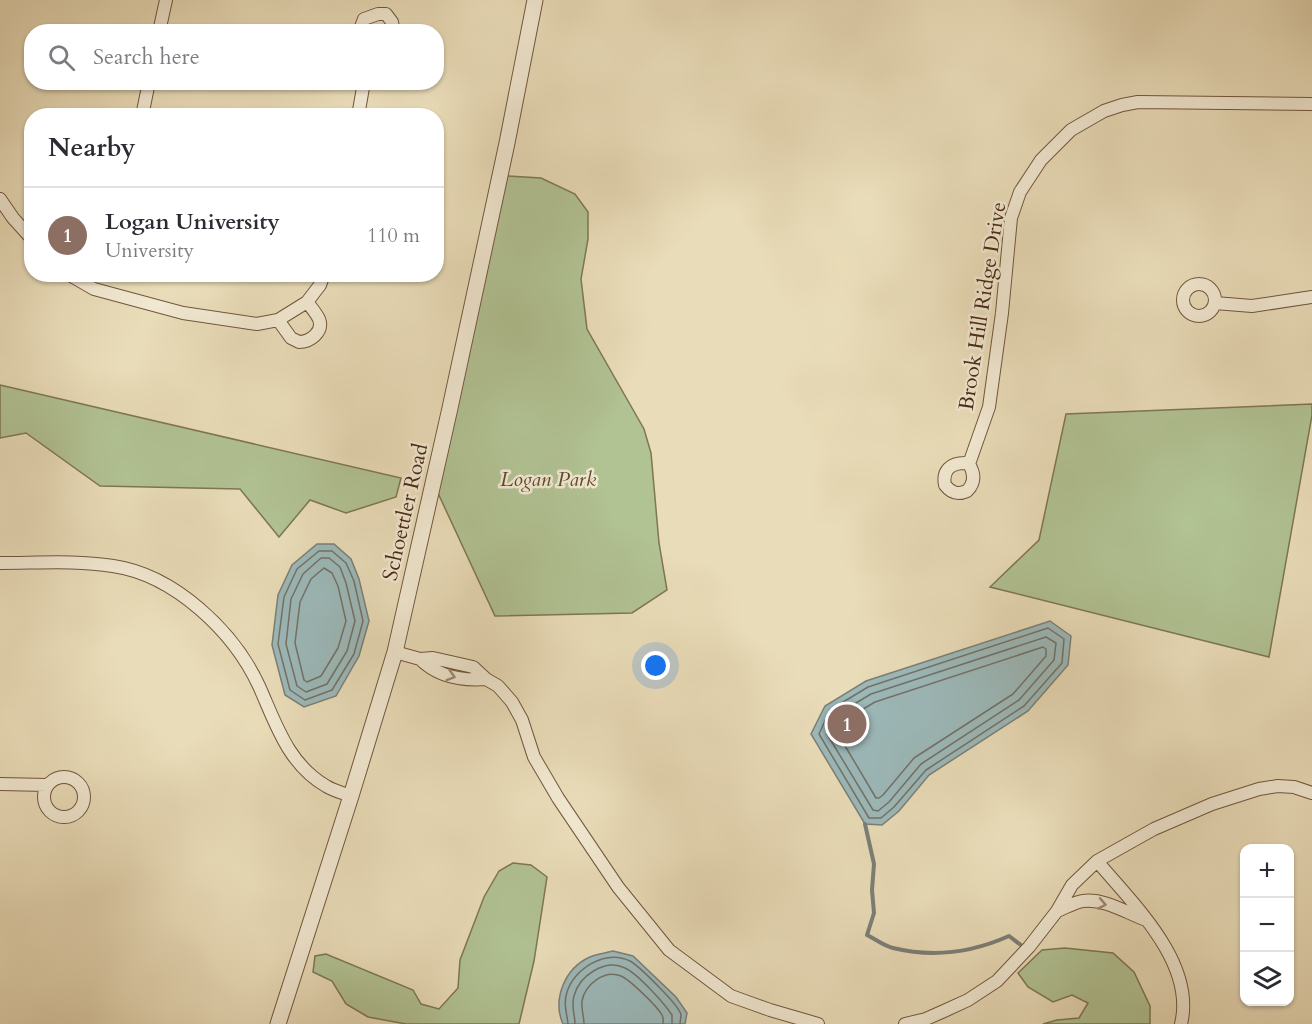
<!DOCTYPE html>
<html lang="en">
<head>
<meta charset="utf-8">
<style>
  body { margin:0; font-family:Cardo,serif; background:#f2f2f3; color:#2b2b33 }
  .controls { position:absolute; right:18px; bottom:18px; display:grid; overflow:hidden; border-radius:12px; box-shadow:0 2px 4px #0004 }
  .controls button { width:54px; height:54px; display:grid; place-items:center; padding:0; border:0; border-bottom:2px solid #e1e1e2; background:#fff; color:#2b2b33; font:30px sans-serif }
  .you { position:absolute; left:656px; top:666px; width:21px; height:21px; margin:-15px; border:4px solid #fff; border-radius:50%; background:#1a73e8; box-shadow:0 0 0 9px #1a73e833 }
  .badge { display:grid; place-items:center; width:39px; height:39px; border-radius:50%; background:#111827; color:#fff; font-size:20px; font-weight:700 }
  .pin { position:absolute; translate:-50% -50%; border:3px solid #fff; box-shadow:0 2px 6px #0006 }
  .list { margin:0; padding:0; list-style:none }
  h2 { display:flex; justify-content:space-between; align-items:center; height:78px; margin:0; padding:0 24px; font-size:26px }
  h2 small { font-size:20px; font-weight:400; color:#7c7c81 }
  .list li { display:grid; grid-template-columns:39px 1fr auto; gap:18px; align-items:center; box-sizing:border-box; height:96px; padding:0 24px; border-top:2px solid #e1e1e2 }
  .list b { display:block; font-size:22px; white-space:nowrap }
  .list p { margin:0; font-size:20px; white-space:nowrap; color:#7c7c81 }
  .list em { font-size:20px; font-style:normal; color:#7c7c81 }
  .icon { flex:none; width:33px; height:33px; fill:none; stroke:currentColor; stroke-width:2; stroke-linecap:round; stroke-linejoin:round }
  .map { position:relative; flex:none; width:1312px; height:1024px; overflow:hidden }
  .search { position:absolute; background:#fff; box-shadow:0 2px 4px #0004; left:24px; top:24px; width:420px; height:66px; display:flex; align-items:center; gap:15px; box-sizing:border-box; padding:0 21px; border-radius:24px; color:#7c7c81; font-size:22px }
  .panel { position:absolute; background:#fff; box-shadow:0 2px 4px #0004; left:24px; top:108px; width:420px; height:174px; border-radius:24px }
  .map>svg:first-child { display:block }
  .green { fill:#b1c293; stroke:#7e7654; stroke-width:1.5 }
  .water { fill:#9cb9ba; stroke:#7b7f78; stroke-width:1.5 }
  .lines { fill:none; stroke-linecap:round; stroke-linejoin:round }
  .shore { stroke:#737167; stroke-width:1.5 }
  .stream { stroke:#7b7f78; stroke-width:4 }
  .minor-casing { stroke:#72563d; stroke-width:14 }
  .tertiary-casing { stroke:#72563d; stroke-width:17 }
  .minor { stroke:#f1e8d1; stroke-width:12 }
  .tertiary { stroke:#f1e8d1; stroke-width:15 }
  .oneway { stroke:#9e8872 }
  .labels { text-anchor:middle; stroke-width:5; stroke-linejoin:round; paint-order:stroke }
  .street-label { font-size:21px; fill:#4a2914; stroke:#f1e8d1 }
  .park-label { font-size:21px; font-style:italic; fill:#5f482d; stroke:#f1e8d1 }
</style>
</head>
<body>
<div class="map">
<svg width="1312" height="1024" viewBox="0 0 1312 1024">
  <rect width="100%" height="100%" fill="#e9dcb8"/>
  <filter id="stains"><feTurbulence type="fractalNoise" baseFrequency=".00333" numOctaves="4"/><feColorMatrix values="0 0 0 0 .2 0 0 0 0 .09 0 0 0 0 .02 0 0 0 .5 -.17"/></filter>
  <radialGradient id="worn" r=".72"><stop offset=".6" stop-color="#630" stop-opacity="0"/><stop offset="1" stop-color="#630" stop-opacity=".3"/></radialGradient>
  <path class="green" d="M507 176 541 178 575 194 588 212V239L581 279 587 329 644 429 651 453 659 543 667 590 632 613 495 616 437 491Z
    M0 385 401 478 396 497 346 513 310 500 279 537 240 489 100 486 26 433 0 438Z
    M1312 404V415L1269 657 990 587 1039 540 1066 414Z
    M513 863 531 865 547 877 534 961 519 1024H406L368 1017 346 1004 332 981 313 972 315 956 326 954 413 990 421 1004 439 1009 458 988 460 960 484 897 499 871Z
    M1065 948 1113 953 1134 972 1150 1006V1024H1043L1057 1020 1079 1018 1088 1003 1072 995 1053 1002 1028 987 1018 973 1042 950Z"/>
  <path class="water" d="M317 544H334L351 559 359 579 369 621 359 656 336 696 304 707 285 695 272 645 278 595 292 565Z
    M1050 621 1071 636 1068 665 1028 711 929 775 899 811 882 825 865 824 811 734 825 706 866 681Z
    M613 951 633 956 676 997 687 1013 685 1024H563C552 999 565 968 590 957 597 954 606 953 613 951Z"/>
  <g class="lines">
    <path class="shore" d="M319 551H332L346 563 354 581 363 621 354 654 332 690 305 700 290 690 278 644 284 597 297 569Z
      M321 558H329L340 567 346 583 355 621 347 651 327 684 306 692 297 686 286 644 291 599 303 574Z
      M324 568 332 573 338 586 346 621 338 648 321 676 307 682 304 680 295 643 300 602 311 579Z
      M1048 628 1064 639 1062 663 1024 706 926 770 894 807 881 818H869L819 734 830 710 868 687Z
      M1046 637 1056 643 1054 660 1019 700 921 764 889 802 878 811 873 810 827 734 836 715 871 694Z
      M1043 647 1046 649V656L1013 694 914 758 883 795 879 798H876L838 734 843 721 875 702Z
      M568 1024C567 1013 563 1004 567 992 574 969 605 949 630 961 639 966 680 1006 681 1015 681 1018 680 1021 680 1024
      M575 1024C575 1014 571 1007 574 996 579 976 605 958 625 968 638 974 664 1003 672 1015V1024
      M584 1024C584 1016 581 1009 582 1001 585 985 604 969 621 976 630 980 657 1006 662 1015 664 1019 663 1019 663 1024"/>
    <path class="stream" d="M865 824 874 864 872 890 874 913 867 935C875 939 884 946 893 948 934 958 971 953 1009 936L1026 949"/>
    <defs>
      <path id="minor" d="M159 32 166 0
        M359 32 364 19 378 14H386L392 22 394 32
        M142 116 149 82
        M358 116 364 82
        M0 199 13 218 32 239
        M68 274 94 289 183 313 257 324 278 320 307 302 320 285 324 274
        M1183 300a16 16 0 1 1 32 0a16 16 0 1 1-32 0Z
        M1215 303 1252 306 1312 297
        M278 320 291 338 299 342C310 342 324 332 319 319 316 313 311 307 307 302
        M965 463 969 464C975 474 975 483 967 491 958 495 951 493 945 485 942 470 951 463 965 463Z
        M969 464 989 407 1002 313 1011 218 1020 192 1041 160 1071 130 1104 111 1122 105 1138 102 1312 104
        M0 563C38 563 76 560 113 566 175 575 234 632 259 686 276 724 288 764 326 786 334 791 343 793 351 796
        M395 652 420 659 433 658 473 667 486 679 498 686 512 702 522 720 534 757 558 798 618 887 669 950 731 996 770 1010 818 1024
        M420 659C438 677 461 681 486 679
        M44 797a20 20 0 1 1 40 0a20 20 0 1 1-40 0Z
        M0 784 47 785
        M1097 861C1133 904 1196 963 1181 1024
        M1057 911C1065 908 1075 902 1083 901 1104 898 1127 913 1146 920
        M905 1024 926 1019 944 1011 968 1000 997 981 1029 947 1057 911 1072 885 1097 861 1154 829 1212 804 1259 789 1278 786 1294 787 1312 793"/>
      <path id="tertiary" d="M278 1024 351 796 395 652 450 408 507 143 535 0"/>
    </defs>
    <use href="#minor" class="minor-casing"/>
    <use href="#tertiary" class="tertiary-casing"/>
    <use href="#minor" class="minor"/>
    <use href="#tertiary" class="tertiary"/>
  </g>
  <defs><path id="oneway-chevron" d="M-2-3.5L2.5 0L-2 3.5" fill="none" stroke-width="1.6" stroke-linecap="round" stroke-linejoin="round" transform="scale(1.5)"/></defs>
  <g class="oneway">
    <use href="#oneway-chevron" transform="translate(451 676) rotate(16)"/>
    <use href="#oneway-chevron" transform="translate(1102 904) rotate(11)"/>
  </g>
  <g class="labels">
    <g class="street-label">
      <text transform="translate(982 306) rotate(-81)" y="7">Brook Hill Ridge Drive</text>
      <text transform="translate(405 512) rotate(-77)" y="7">Schoettler Road</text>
    </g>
    <g class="park-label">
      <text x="548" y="486">Logan Park</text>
    </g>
  </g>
  <rect width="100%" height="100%" filter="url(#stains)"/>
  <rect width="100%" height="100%" fill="url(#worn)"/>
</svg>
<div class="controls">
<button>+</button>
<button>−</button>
<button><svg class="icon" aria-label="layers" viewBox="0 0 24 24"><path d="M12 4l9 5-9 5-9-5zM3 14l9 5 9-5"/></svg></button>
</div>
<div class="you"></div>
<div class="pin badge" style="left:847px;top:724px;background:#8d6e63">1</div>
<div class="search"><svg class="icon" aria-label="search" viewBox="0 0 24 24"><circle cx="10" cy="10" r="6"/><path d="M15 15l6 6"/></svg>Search here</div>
<section class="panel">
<h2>Nearby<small></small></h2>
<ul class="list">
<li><span class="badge" style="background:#8d6e63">1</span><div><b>Logan University</b><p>University</p></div><em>110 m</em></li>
</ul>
</section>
</div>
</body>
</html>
